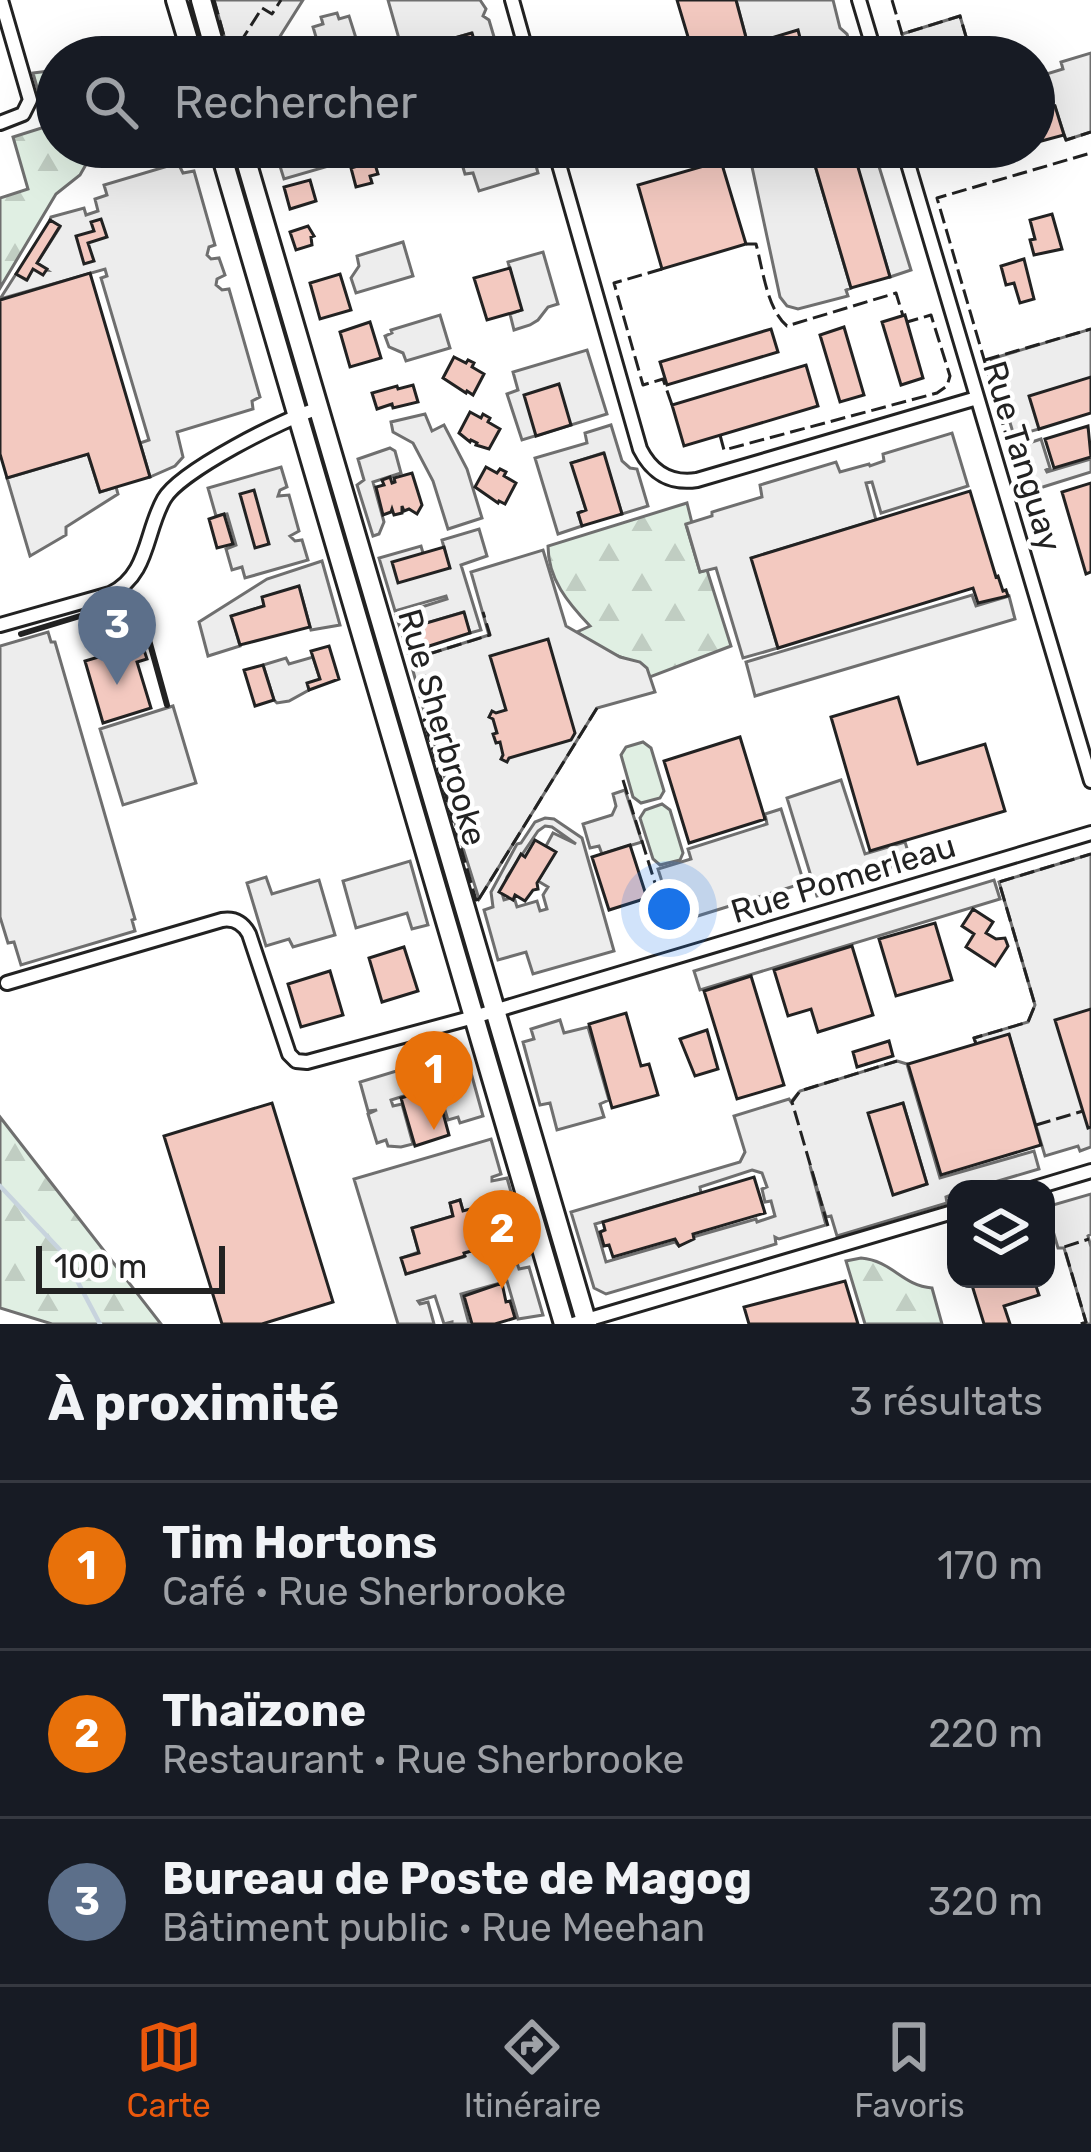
<!DOCTYPE html>
<html lang="fr">
<head>
<meta charset="utf-8">
<style>
  body { margin:0; font-family:Rubik,sans-serif; background:#242831; color:#f1f3f6 }
  .controls { position:absolute; right:36px; bottom:36px; display:grid; overflow:hidden; border-radius:24px; box-shadow:0 12px 48px #0002 }
  .controls button { width:108px; height:108px; display:grid; place-items:center; padding:0; border:0; border-bottom:3px solid #363941; background:#171b24; color:#f1f3f6; font:60px sans-serif }
  .scale { position:absolute; left:36px; bottom:30px; width:189px; box-sizing:border-box; padding-left:12px; border:6px solid #222; border-top:0; font-size:33px; line-height:42px; white-space:nowrap; color:#222; -webkit-text-stroke:9px #fff; paint-order:stroke }
  .you { position:absolute; left:669px; top:909px; width:42px; height:42px; margin:-30px; border:9px solid #fff; border-radius:50%; background:#1a73e8; box-shadow:0 0 0 18px #1a73e833 }
  .badge { display:grid; place-items:center; width:78px; height:78px; border-radius:50%; background:#ea580c; color:#fff; font-size:39px; font-weight:700 }
  .pin { position:absolute; translate:-50% -99px; filter:drop-shadow(0 3px 6px #0008) }
  .pin::after { content:''; position:absolute; top:63px; width:42px; height:36px; background:inherit; clip-path:polygon(0 0,100% 0,50% 100%) }
  .list { margin:0; padding:0; list-style:none }
  h2 { display:flex; justify-content:space-between; align-items:center; height:156px; margin:0; padding:0 48px; font-size:51px }
  h2 small { font-size:39px; font-weight:400; color:#9ea1a6 }
  .list li { display:grid; grid-template-columns:78px 1fr auto; gap:36px; align-items:center; box-sizing:border-box; height:168px; padding:0 48px; border-top:3px solid #363941 }
  .list b { display:block; font-size:45px; white-space:nowrap }
  .list p { margin:0; font-size:39px; white-space:nowrap; color:#9ea1a6 }
  .list em { font-size:39px; font-style:normal; color:#9ea1a6 }
  .icon { flex:none; width:66px; height:66px; fill:none; stroke:currentColor; stroke-width:2; stroke-linecap:round; stroke-linejoin:round }
  .map { position:relative; flex:none; width:1091px; height:1324px; overflow:hidden }
  .search { position:absolute; background:#171b24; box-shadow:0 12px 48px #0002; left:36px; right:36px; top:36px; height:132px; display:flex; align-items:center; gap:30px; box-sizing:border-box; padding:0 42px; border-radius:66px; color:#9ea1a6; font-size:45px }
  .sheet { height:660px; background:#171b24 }
  nav { display:flex; justify-content:space-around; align-items:center; box-sizing:border-box; height:168px; border-top:3px solid #363941; background:#171b24; font-size:33px; color:#9ea1a6 }
  nav a { display:grid; justify-items:center; gap:6px }
  nav .on { color:#ea580c }
  .map>svg:first-child { display:block }
  .forest { fill:url(#forest-firs); stroke:#6f6f6f; stroke-width:3 }
  .green { fill:#e0efe3; stroke:#6f6f6f; stroke-width:3 }
  .parking { fill:#ededed; stroke:#6f6f6f; stroke-width:3; fill-rule:evenodd }
  .lines { fill:none; stroke-linecap:round; stroke-linejoin:round }
  .stream { stroke:#c7d3dd; stroke-width:4.5 }
  .building { fill:#f3c9c0; stroke:#222; stroke-width:3 }
  .street-casing { stroke:#222; stroke-width:18 }
  .primary-casing { stroke:#222; stroke-width:24 }
  .street { stroke:#fff; stroke-width:12 }
  .primary { stroke:#fff; stroke-width:18 }
  .fence { stroke:#222; stroke-width:3; stroke-dasharray:15 6; stroke-linecap:butt }
  .wall { stroke:#222; stroke-width:6 }
  .labels { text-anchor:middle; stroke-width:9; stroke-linejoin:round; paint-order:stroke }
  .street-label { font-size:33px; fill:#222; stroke:#fff }
</style>
</head>
<body>
<div class="map">
<svg width="1091" height="1324" viewBox="0 0 1091 1324">
  <defs>
    <pattern id="forest-firs" width="22" height="20" patternUnits="userSpaceOnUse" patternTransform="scale(3)"><rect width="22" height="20" fill="#e0efe3"/><path d="M5 1l3.5 6h-7zM16 11l3.5 6h-7z" fill="#c0cdc2"/></pattern>
  </defs>
  <rect width="100%" height="100%" fill="#fff"/>
  <path class="forest" d="M57 70V147H96L80 175 56 194 0 288V198L28 189 13 137 48 126 33 73Z
    M687 503 692 523 686 525 700 572 707 570 731 646 650 677C641 661 630 661 615 655 602 649 589 640 577 632L590 626C568 603 548 579 548 546Z
    M0 1117 161 1324H52L0 1308Z
    M861 1258C893 1261 901 1285 932 1288L942 1324H865L846 1261Z"/>
  <path class="green" d="M643 742 651 748 664 791 660 798 641 803 633 797 621 755 626 747Z
    M662 804 670 810 683 853 680 860 660 865 653 859 640 818 645 810Z"/>
  <path class="parking" d="M214 0H303L267 57H248L226 43Z
    M388 0H480L486 9 483 16 489 20 500 57H479L471 33 403 53Z
    M736 0H833L840 28 847 34 854 57H805L797 31 748 45Z
    M337 13 339 19 349 16 362 57H322L313 27 323 24 321 17Z
    M960 16 972 57H909L902 34Z
    M1091 53V132L1066 140 1055 107 1050 108 1040 76 1063 69 1061 62Z
    M274 147H368L370 154 284 179Z
    M472 147H531L538 173 479 191 473 173 465 174 458 151Z
    M764 147H873L911 270 890 277 852 150 814 162 851 288 846 290 848 296 798 309 787 306 780 297 749 153Z
    M178 163 183 173 194 171 215 245 209 247 207 255 211 259 219 258 225 275 217 279 216 285 222 290 229 289 260 397 252 401 253 409 177 432 183 457 175 466 150 477 140 443 149 440 101 278 107 276 105 269 0 299 16 274 26 280 33 269 47 270 37 263 60 227 50 220 51 217 84 208 86 215 98 211 95 199 107 195 104 185Z
    M403 242 413 276 356 293 351 278 359 266 357 256Z
    M543 252 558 304 548 307 538 320 530 325 514 330 510 314 521 310 508 262Z
    M440 315 450 348 406 361 403 353 389 347 385 336 392 333 391 330Z
    M1091 329V377L1039 429 1014 436 991 359Z
    M587 350 607 414 522 440 507 394 518 390 513 372Z
    M425 414 432 431 444 425 467 469 482 518 448 529 433 481 413 443 393 432 391 422Z
    M611 425 622 461 630 468 637 469 648 506 622 514 603 453 572 463 586 510 578 513 582 526 558 534 535 458 587 443 585 433Z
    M952 433 968 486 881 513 872 482 866 483 876 520 752 558 778 648 743 658 716 568 700 572 686 524 712 516V512L762 497 760 485 836 462 840 472 869 464 870 466 884 461 883 454Z
    M1041 439 1050 468 1046 470 1047 472 1091 459V472L1030 491 1017 447Z
    M390 448 395 451 401 473 373 482 384 522 379 534 373 536 357 485 364 480 358 459Z
    M88 454 100 492 116 487 118 494 66 527V535L30 556 7 478Z
    M281 467 287 487 280 490 278 496 289 495 299 531 290 536 295 541 302 540 308 560 245 578 242 567 232 570 226 549 236 545 227 514 216 516 208 488Z
    M479 529 487 556 461 565 481 630 470 633 463 612 417 626 423 648 408 653 396 615 447 599 446 596 395 611 379 558 421 546 423 553 449 567 442 540Z
    M543 550 566 626 620 657 640 662 647 668 655 692 597 708 479 899 446 794 449 792 428 722 437 718 436 715 426 718 410 660 489 635 471 572Z
    M322 561 340 625 311 630 299 587 263 597 264 606 232 616 240 646 208 656 199 622 267 579Z
    M972 595 976 606 1009 596 1015 619 755 696 746 662Z
    M48 632 51 642H55L135 919 132 920 135 931 21 965 14 942 8 943 0 917V646Z
    M313 657 320 679 309 690 289 701 277 703 274 700 263 665 286 658 289 664Z
    M173 706 196 783 123 805 100 729Z
    M841 780 865 854 905 842 911 861 829 887V893L817 896 787 798Z
    M625 790 642 842 602 854 599 846 590 848 583 824 612 815 616 806 613 794Z
    M781 809 804 883 675 923 658 869 691 859 688 849 767 824 765 814Z
    M545 818 554 819 582 838 614 951 533 974 526 952 498 960 484 910 493 907 491 892 517 844 521 843 535 822ZM545 826 552 827 576 844 553 833 546 846 555 852 538 881 548 887 543 895 547 909 540 911 537 901 517 907 514 897 504 900 502 893 507 877 538 831Z
    M1091 854V1147L1080 1151 1078 1146 1045 1156 1009 1035 976 1044 974 1038 1028 1022 1035 1005 999 882Z
    M410 861 428 925 412 929 407 913 356 928 343 881Z
    M266 877 272 894 319 880 335 935 293 947 289 939 266 946 247 883Z
    M994 880 1000 899 700 990 694 971Z
    M560 1020 564 1033 588 1027 609 1100 600 1104 604 1117 557 1130 550 1103 540 1105 523 1042 534 1039 531 1029Z
    M454 1054 458 1065 468 1062 483 1116 460 1123 458 1117 448 1120 438 1088 446 1086 445 1083 391 1100 393 1106 402 1104 413 1144 401 1147 388 1146 386 1140 377 1143 368 1114 377 1110 368 1111 360 1082 403 1069 408 1078 406 1068Z
    M897 1061 907 1064 940 1178 1034 1151 1039 1169 971 1189H956V1193L946 1197 947 1203 837 1236 831 1216 826 1217 810 1166 826 1225 779 1239 775 1237 776 1244 606 1294 594 1288 571 1212 740 1162 745 1152 734 1116 789 1099 791 1102 800 1091ZM903 1103 927 1184 893 1194 869 1114ZM752 1170 762 1173 767 1187 762 1189 765 1202 771 1201 775 1216 757 1222 756 1219 693 1237 679 1246 675 1242 606 1262 595 1224 701 1193 700 1187Z
    M491 1139 501 1174 492 1177V1181L507 1178 529 1255 516 1260 519 1269 529 1267 543 1315 518 1319 507 1281 461 1294 469 1324H452V1322L444 1324 435 1296 418 1301 420 1304 428 1302 434 1324H398L354 1179ZM460 1200 463 1211 489 1205 501 1248 484 1253 482 1248 464 1253V1257L406 1274 402 1258 419 1252 412 1228 453 1216 450 1203Z
    M1091 1194V1234L1088 1236 1091 1247V1324H1081L1086 1322 1064 1248H1058L1046 1207Z"/>
  <g class="lines">
    <path class="stream" d="M0 1186 62 1252 100 1324"/>
  </g>
  <path class="building" d="M677 0H736L748 45 798 30 805 57H694Z
    M472 33 479 57H417L415 49Z
    M1055 106 1064 135 1034 143V113Z
    M962 147H1019L967 163Z
    M853 150 890 277 851 288 814 162Z
    M374 161 378 174 370 176 372 183 356 187 351 168Z
    M721 161 746 244 662 269 638 185Z
    M310 180 316 201 290 209 284 187Z
    M1052 214 1062 249 1034 255 1030 240 1035 239 1030 220Z
    M101 219 107 237 88 243 94 261 84 264 76 236 94 231 91 222Z
    M50 220 60 226 37 263 47 269 43 275 33 269 27 280 16 274Z
    M308 226 314 236 311 237 312 245 296 250 290 232Z
    M1024 259 1034 299 1020 303 1014 283 1006 285 1001 266Z
    M510 268 522 310 487 320 474 278Z
    M90 273 150 477 100 492 88 454 7 478 0 454V300Z
    M340 274 351 310 320 319 310 283Z
    M905 315 923 378 901 385 882 322Z
    M370 322 381 358 350 367 340 332Z
    M844 327 864 395 840 402 820 335Z
    M771 329 778 352 667 385 660 362Z
    M454 357 466 363 468 360 474 363 472 367 484 374 473 395 467 391 466 393 443 378Z
    M806 365 818 406 684 446 672 405Z
    M1091 377V413L1039 429 1029 396Z
    M559 384 571 425 536 436 524 395Z
    M413 385 418 402 393 408 392 404 377 409 372 393 397 386 398 389Z
    M470 412 481 418 483 414 490 418 488 422 500 429 489 449 476 445 477 443 471 440 470 442 459 433Z
    M1088 426 1091 457 1054 468 1045 439Z
    M604 453 622 514 582 526 578 513 586 510 571 463Z
    M486 467 497 473 500 469 506 472 504 476 516 483 505 504 499 501 498 503 475 487Z
    M412 473 422 505 417 514 409 509 404 511 402 506V513L394 515 392 509 391 512 383 515 376 487 384 485 382 480 390 477 392 483 395 482 394 478Z
    M1091 483V572L1086 574 1062 492Z
    M254 490 269 544 255 548 240 494Z
    M970 491 996 577 998 576 1003 591 1006 590 1008 596 978 603 973 588 778 648 751 558Z
    M224 514 233 544 217 548 209 519Z
    M444 547 450 568 398 583 392 562Z
    M299 586 310 627 240 645 231 616 264 606 262 597Z
    M464 612 470 633 423 648 416 626Z
    M548 639 575 733 571 740 509 758 507 762 501 759 503 755 500 742 496 743 493 734 497 733 493 719 489 717 492 711 496 713 506 710 490 656Z
    M142 644 147 659 137 662 151 708 103 723 85 661Z
    M329 646 339 679 309 690 307 683 320 679 311 651Z
    M263 665 274 700 255 706 244 670Z
    M898 697 918 764 985 744 1005 811 870 851 831 717Z
    M740 737 765 819 689 843 664 761Z
    M535 840 556 852 537 883 538 889 533 890 525 901 515 895 513 900 499 892 521 854 525 857Z
    M630 845 647 898 609 910 592 857Z
    M973 909 993 922 986 933 996 939 1005 938 1008 946 995 966 966 947 974 934 962 926Z
    M935 923 952 980 896 996 879 939Z
    M852 946 873 1015 818 1032 811 1009 788 1016 774 970Z
    M404 947 418 991 382 1002 369 958Z
    M330 971 343 1015 301 1027 288 984Z
    M751 976 784 1085 737 1099 704 991Z
    M1091 1009V1127L1088 1128 1055 1020Z
    M626 1013 641 1066 649 1064 658 1095 612 1108 589 1024Z
    M707 1030 718 1069 695 1076 680 1039Z
    M1009 1034 1041 1145 941 1175 908 1064Z
    M889 1041 893 1056 857 1067 853 1052Z
    M436 1087 449 1135 415 1146 401 1098Z
    M272 1103 333 1302 262 1324H222L164 1136Z
    M903 1103 927 1184 893 1195 868 1113Z
    M754 1177 765 1213 693 1234 694 1239 679 1246 675 1239 613 1257 609 1245 604 1246 600 1232 605 1230 603 1222Z
    M460 1200 463 1211 489 1204 501 1247 483 1253 482 1248 464 1253 465 1256 406 1274 401 1258 419 1253 412 1228 453 1216 450 1203Z
    M980 1279H1026L1028 1286 1035 1283 1039 1295 1004 1306 1010 1324H984L971 1282Z
    M845 1281 858 1324H749L744 1307Z
    M502 1283 506 1302 510 1301 515 1318 495 1324H472L464 1296Z"/>
  <g class="lines">
    <defs>
      <path id="street" d="M512 0 528 57
        M859 0 876 57
        M0 123 23 114 30 100 1 0
        M554 147 640 449C652 473 671 484 697 480L977 398
        M903 147 1091 781
        M0 625 110 594C149 575 145 532 164 499 180 471 285 418 317 409
        M7 983 222 920C234 918 243 923 249 934L289 1054 296 1061 307 1062 474 1017 1091 833
        M1031 1189 1091 1171
        M573 1324 956 1211"/>
      <path id="primary" d="M176 0 193 57
        M201 0 217 57
        M219 147 564 1324
        M242 147 587 1324"/>
    </defs>
    <use href="#street" class="street-casing"/>
    <use href="#primary" class="primary-casing"/>
    <use href="#street" class="street"/>
    <use href="#primary" class="primary"/>
    <path class="fence" d="M214 0 226 43 236 49 262 8 272 14 281 0
      M892 0 902 34 960 16 972 57
      M1064 135 1066 140 1091 132
      M746 244H756C763 270 767 309 787 326L896 293 903 316
      M662 269 614 283 643 385 663 379 672 405
      M985 360 1091 329
      M720 435 724 450 937 393 947 386 950 376 931 315 907 322
      M1009 445 937 198 1091 153
      M623 780 668 925
      M479 899 476 900 424 720 436 716 419 657 490 635 483 612
      M479 899 597 708
      M976 1044 974 1038 1028 1022 1035 1005 999 882 1091 854
      M1036 1125 1083 1111
      M828 1226 792 1102 800 1091 897 1061
      M1081 1324 1086 1322 1064 1247 1089 1239"/>
    <path class="wall" d="M21 634 126 602 135 603 141 611 167 705"/>
  </g>
  <g class="labels">
    <g class="street-label">
      <text transform="translate(1023 456) rotate(73)" y="12">Rue Tanguay</text>
      <text transform="translate(443 727) rotate(74)" y="12">Rue Sherbrooke</text>
      <text transform="translate(843 878) rotate(-17)" y="12">Rue Pomerleau</text>
    </g>
  </g>
</svg>
<div class="controls">
<button><svg class="icon" aria-label="layers" viewBox="0 0 24 24"><path d="M12 4l9 5-9 5-9-5zM3 14l9 5 9-5"/></svg></button>
</div>
<div class="scale">100 m</div>
<div class="you"></div>
<div class="pin badge" style="left:434px;top:1130px;background:#e8710a">1</div>
<div class="pin badge" style="left:502px;top:1289px;background:#e8710a">2</div>
<div class="pin badge" style="left:117px;top:685px;background:#5c6f8a">3</div>
<div class="search"><svg class="icon" aria-label="search" viewBox="0 0 24 24"><circle cx="10" cy="10" r="6"/><path d="M15 15l6 6"/></svg>Rechercher</div>
</div>
<section class="sheet">
<h2>À proximité<small>3 résultats</small></h2>
<ul class="list">
<li><span class="badge" style="background:#e8710a">1</span><div><b>Tim Hortons</b><p>Café · Rue Sherbrooke</p></div><em>170 m</em></li>
<li><span class="badge" style="background:#e8710a">2</span><div><b>Thaïzone</b><p>Restaurant · Rue Sherbrooke</p></div><em>220 m</em></li>
<li><span class="badge" style="background:#5c6f8a">3</span><div><b>Bureau de Poste de Magog</b><p>Bâtiment public · Rue Meehan</p></div><em>320 m</em></li>
</ul>
</section>
<nav>
<a class="on"><svg class="icon" aria-label="map" viewBox="0 0 24 24"><path d="M3 6l6-2 6 2 6-2v14l-6 2-6-2-6 2zM9 4v14M15 6v14"/></svg>Carte</a>
<a><svg class="icon" aria-label="directions" viewBox="0 0 24 24"><path d="M12 3l9 9-9 9-9-9zM9 14v-3h6M13 9l2 2-2 2"/></svg>Itinéraire</a>
<a><svg class="icon" aria-label="saved" viewBox="0 0 24 24"><path d="M7 4h10v16l-5-4-5 4z"/></svg>Favoris</a>
</nav>
</body>
</html>
